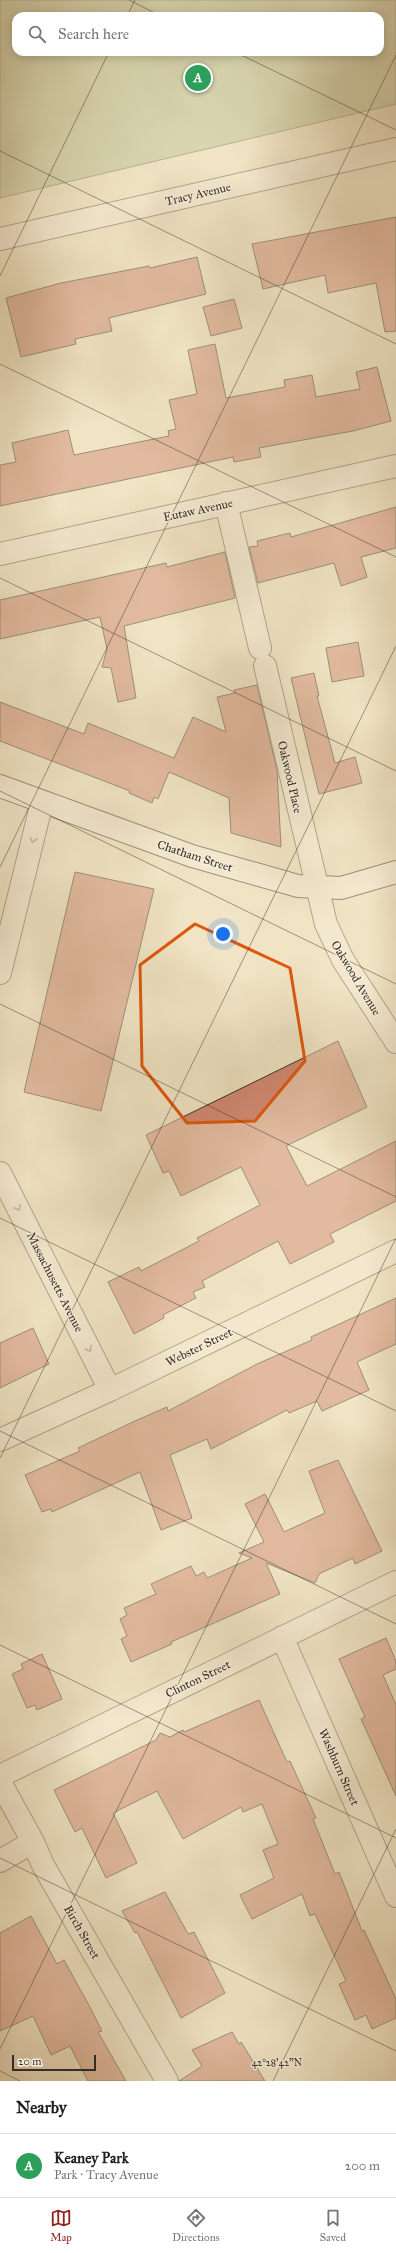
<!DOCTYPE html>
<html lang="en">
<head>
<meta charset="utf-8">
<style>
  body { margin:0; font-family:"IM FELL Great Primer",serif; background:#f6f6f6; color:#222 }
  .scale { position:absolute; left:12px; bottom:10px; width:84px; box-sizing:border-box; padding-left:4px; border:2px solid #362d24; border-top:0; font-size:11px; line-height:14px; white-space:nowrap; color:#362d24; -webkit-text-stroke:3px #f5edd9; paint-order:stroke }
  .you { position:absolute; left:223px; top:934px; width:14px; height:14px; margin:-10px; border:3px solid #fff; border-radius:50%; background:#1a73e8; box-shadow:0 0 0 6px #1a73e833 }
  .badge { display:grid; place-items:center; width:26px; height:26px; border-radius:50%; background:#8f2418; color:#fff; font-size:13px; font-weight:700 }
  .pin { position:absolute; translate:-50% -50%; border:2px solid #fff; box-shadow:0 1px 4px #0006 }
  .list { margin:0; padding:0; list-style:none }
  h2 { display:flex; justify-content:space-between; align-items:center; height:52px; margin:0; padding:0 16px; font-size:17px }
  h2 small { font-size:13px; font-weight:400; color:#767676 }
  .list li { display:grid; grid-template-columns:26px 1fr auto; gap:12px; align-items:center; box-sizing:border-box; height:64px; padding:0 16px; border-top:1px solid #e0e0e0 }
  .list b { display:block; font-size:15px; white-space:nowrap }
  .list p { margin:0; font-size:13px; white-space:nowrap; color:#767676 }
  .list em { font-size:13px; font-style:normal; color:#767676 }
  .icon { flex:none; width:22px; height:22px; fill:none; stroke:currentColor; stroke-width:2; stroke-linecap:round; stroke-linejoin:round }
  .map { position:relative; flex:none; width:396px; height:2081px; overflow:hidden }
  .search { position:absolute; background:#fff; box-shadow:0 2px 10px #0003; left:12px; right:12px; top:12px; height:44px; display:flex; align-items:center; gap:10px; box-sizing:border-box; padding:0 14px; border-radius:12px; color:#767676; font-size:15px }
  .sheet { height:116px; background:#fff }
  nav { display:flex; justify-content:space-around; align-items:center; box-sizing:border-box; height:56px; border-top:1px solid #e0e0e0; background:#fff; font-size:11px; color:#767676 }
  nav a { display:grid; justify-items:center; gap:2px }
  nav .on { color:#8f2418 }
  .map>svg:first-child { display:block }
  .green { fill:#bac494; stroke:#78785c; fill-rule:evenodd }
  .building { fill:#d08871; stroke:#362d24 }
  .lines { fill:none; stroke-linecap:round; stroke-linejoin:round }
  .minor-casing { stroke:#645b4c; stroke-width:24 }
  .secondary-casing { stroke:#362d24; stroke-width:24 }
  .minor { stroke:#f5edd9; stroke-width:22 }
  .secondary { stroke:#f5edd9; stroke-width:22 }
  .oneway { stroke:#968d7e }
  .marked { fill:none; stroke:#df570d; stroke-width:3; stroke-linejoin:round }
  .ticks { fill:none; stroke:#362d24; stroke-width:1; stroke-opacity:0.45 }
  .labels { text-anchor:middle; stroke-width:3; stroke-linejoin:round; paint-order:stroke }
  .street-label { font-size:12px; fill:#362d24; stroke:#f5edd9 }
  .ticks-label { font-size:10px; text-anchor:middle; fill:#362d24; stroke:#f5edd9; stroke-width:3; stroke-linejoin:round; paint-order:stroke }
</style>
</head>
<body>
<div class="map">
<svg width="396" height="2081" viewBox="0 0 396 2081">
  <rect width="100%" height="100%" fill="#f0e4c4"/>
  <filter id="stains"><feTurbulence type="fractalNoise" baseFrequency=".005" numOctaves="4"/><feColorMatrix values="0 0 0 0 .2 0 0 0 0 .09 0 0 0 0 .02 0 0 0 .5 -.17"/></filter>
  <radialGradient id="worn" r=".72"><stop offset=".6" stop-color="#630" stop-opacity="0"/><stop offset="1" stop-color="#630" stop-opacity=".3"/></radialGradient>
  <path class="green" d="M0 0H396V104L0 198ZM16 16H380V52H16Z"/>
  <path class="building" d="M396 217V331L385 332 376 283 328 293 325 275 263 289 252 244Z
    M197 257 206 294 109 318 112 331 75 339 76 344 21 357 6 298 61 283 149 266 150 268Z
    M234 299 242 328 211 336 203 307Z
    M215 344 226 398 285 387 284 380 312 375 316 397 360 389 356 372 377 367 391 421 353 431 259 448 261 457 234 462 233 457 0 506V465L16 462 12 443 68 430 74 455 169 436 168 431 176 429 169 400 197 394 188 350Z
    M396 507V548L361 557 367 577 341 586 334 563 258 583 249 547 258 546 257 541 290 533 291 537Z
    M225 552 235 598 124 626 136 698 118 702 111 668 102 667 107 649 100 617 0 639V600L166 563 167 567Z
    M358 642 364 676 332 682 326 648Z
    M314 673 319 696H317L335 763 355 757 362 783 319 794 291 678Z
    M257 685 277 770 281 847 231 833 229 798 169 772 158 799 154 797 152 803 129 793 130 791 0 741V702L84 734 88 723 174 758 193 717 226 732 217 697 235 693 234 690Z
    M75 872 154 889 101 1111 24 1092Z
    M338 1041 367 1107 286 1146 307 1186 396 1141V1201L330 1234 334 1242 290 1264 278 1241 202 1281 205 1287 193 1292 196 1298 163 1315 164 1318 134 1334 108 1282 139 1267 141 1271 199 1241 197 1238 260 1205 241 1167 181 1196 169 1171 163 1173 146 1135Z
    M396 1298V1344L357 1362 369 1390 322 1411 317 1401 289 1413 287 1410 211 1449 207 1439 170 1455 192 1518 161 1530 140 1472 52 1512 51 1509 42 1512 25 1475 80 1451 78 1448 135 1421 167 1407 168 1411 257 1364 312 1340 311 1337Z
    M33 1328 49 1364 0 1388V1343Z
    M338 1460 382 1551 355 1564 353 1558 319 1574 315 1583 266 1563 280 1594 171 1642 172 1644 131 1662 121 1639 127 1636 120 1619 127 1615 124 1608 156 1594 151 1584 191 1566 196 1576 204 1572 207 1578 252 1558 239 1553 264 1542 245 1504 265 1494 284 1532 325 1513 309 1471Z
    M386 1638 396 1661V1669L383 1675 396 1705V1796L361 1719 365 1717 339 1659Z
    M42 1654 62 1699 37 1710 35 1705 27 1708 12 1674 23 1669 21 1664Z
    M259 1700 287 1762 290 1761 316 1818 313 1819 335 1874 339 1872 362 1931 364 1930 396 1999V2018L372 2029 366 2015 355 2020 339 1984 346 1981 315 1914 310 1916 302 1894 252 1919 240 1895 274 1878 263 1850 278 1844 262 1804 243 1812 241 1807 183 1839 157 1791 113 1813 137 1863 106 1878 82 1828 75 1832 54 1790 156 1740 160 1733 170 1737 183 1730 184 1732Z
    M165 1892 188 1934 194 1932 225 1993 181 2018 137 1932 135 1933 122 1911Z
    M31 1916 57 1964 64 1960 91 2009 102 2031 98 2032 126 2081H88L70 2046 51 2055 33 2016 0 2031V1933Z
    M232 2032 239 2044 241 2042 265 2081H179L202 2066 192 2050Z"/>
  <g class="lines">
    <defs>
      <path id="minor" d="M0 239 396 149
        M226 503 260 648
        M0 554 396 466
        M265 666 326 924 343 960 396 1042
        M0 973 42 802
        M0 1173 110 1390
        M0 1440 110 1390 396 1251
        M282 1637 396 1896
        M0 1776 396 1582
        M0 1782 33 1842 43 1865 167 2081
        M0 1861 33 1842"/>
      <path id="secondary" d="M0 786 192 856 298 886 341 888 396 872"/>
    </defs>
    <use href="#minor" class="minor-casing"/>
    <use href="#secondary" class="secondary-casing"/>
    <use href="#minor" class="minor"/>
    <use href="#secondary" class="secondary"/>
  </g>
  <defs><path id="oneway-chevron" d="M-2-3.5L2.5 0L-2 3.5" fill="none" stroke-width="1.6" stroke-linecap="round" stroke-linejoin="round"/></defs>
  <g class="oneway">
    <use href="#oneway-chevron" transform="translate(33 840) rotate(104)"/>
    <use href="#oneway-chevron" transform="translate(18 1208) rotate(63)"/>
    <use href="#oneway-chevron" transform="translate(89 1349) rotate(63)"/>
  </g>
  <path d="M0 0H396V2081H0ZM195 924 290 968 305 1061 255 1121 187 1123 142 1066 140 965Z" fill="#f0e4c4" fill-opacity=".55" fill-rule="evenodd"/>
  <path class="marked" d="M195 924 290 968 305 1061 255 1121 187 1123 142 1066 140 965Z"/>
  <path class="ticks" d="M129 0 161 16M127 16 135 0M235 52 396 130M0 151 396 344M0 276 109 52M0 364 396 557M0 578 396 771M0 791 396 984M0 867 396 55M0 1004 396 1197M0 1218 396 1411M0 1431 396 1624M0 1458 396 646M0 1645 396 1838M0 1858 396 2051M0 2049 396 1238M0 2071 20 2081M273 2081 396 1829"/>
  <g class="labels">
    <g class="street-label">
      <text transform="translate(198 194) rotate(-13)" y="4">Tracy Avenue</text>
      <text transform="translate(198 510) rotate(-12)" y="4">Eutaw Avenue</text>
      <text transform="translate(290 777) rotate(77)" y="4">Oakwood Place</text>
      <text transform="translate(195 856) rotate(18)" y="4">Chatham Street</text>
      <text transform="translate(356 978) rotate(59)" y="4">Oakwood Avenue</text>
      <text transform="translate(55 1282) rotate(63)" y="4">Massachusetts Avenue</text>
      <text transform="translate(199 1347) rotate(-26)" y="4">Webster Street</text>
      <text transform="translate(198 1679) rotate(-26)" y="4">Clinton Street</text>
      <text transform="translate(339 1767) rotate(66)" y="4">Washburn Street</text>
      <text transform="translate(82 1932) rotate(60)" y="4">Birch Street</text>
    </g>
  </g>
  <g class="ticks-label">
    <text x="277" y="2066">42°28'42"N</text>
  </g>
  <rect width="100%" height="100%" filter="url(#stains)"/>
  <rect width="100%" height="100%" fill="url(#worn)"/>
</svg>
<div class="scale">20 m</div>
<div class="you"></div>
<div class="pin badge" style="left:198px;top:78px;background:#2e9e5b">A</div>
<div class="search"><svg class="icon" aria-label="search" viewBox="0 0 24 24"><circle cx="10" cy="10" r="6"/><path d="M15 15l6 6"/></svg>Search here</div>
</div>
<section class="sheet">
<h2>Nearby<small></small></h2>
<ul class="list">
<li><span class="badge" style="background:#2e9e5b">A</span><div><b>Keaney Park</b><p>Park · Tracy Avenue</p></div><em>200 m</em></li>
</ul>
</section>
<nav>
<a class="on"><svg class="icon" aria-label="map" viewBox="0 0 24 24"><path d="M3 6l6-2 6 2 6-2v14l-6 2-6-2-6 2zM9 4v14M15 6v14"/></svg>Map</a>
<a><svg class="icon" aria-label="directions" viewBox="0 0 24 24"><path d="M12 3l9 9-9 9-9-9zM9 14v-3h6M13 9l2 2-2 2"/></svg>Directions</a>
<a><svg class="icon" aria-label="saved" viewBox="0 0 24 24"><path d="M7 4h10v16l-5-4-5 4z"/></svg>Saved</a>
</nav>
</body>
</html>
